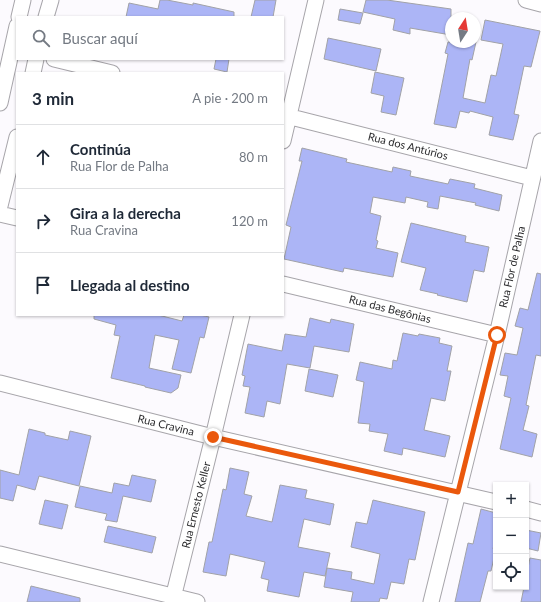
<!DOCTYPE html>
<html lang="es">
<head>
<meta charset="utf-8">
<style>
  body { margin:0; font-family:Lato,sans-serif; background:#f2f2f3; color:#1f2937 }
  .controls { position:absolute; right:12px; bottom:12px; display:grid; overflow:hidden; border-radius:0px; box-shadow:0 1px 3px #0004 }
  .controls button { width:36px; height:36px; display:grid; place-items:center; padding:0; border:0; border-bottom:1px solid #e0e1e3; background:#fff; color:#1f2937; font:20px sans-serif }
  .compass { position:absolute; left:445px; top:12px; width:36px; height:36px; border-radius:50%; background:#fff; box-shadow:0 1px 3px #0004; rotate:12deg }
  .stop { position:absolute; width:12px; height:12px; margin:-9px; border:3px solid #ea580c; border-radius:50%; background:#fff }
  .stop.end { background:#ea580c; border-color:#fff; box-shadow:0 1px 4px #0008 }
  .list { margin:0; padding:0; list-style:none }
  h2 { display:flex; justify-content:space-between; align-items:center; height:52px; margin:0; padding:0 16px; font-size:17px }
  h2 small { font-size:13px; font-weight:400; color:#747a83 }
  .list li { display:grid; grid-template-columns:26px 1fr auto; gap:12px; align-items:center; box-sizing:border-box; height:64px; padding:0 16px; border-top:1px solid #e0e1e3 }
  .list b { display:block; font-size:15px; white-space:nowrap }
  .list p { margin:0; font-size:13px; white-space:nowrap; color:#747a83 }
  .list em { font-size:13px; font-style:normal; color:#747a83 }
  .icon { flex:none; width:22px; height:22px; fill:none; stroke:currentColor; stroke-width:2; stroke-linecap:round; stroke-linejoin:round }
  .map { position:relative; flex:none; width:541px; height:602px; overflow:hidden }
  .search { position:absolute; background:#fff; box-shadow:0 1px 3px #0004; left:16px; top:16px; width:268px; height:44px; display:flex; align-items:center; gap:10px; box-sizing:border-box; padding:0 14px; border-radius:0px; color:#747a83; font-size:15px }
  .panel { position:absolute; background:#fff; box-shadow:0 1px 3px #0004; left:16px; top:72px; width:268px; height:244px; border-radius:0px }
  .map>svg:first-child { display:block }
  .building { fill:#acb5f6; stroke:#a1a2a7 }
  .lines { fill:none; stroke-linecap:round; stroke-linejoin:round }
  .minor-casing { stroke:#a7a5aa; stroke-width:17 }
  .minor { stroke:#fff; stroke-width:15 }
  .route { stroke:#ea580c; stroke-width:5 }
  .labels { text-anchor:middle; stroke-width:3.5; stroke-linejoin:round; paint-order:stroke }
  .street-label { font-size:11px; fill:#2b2b2d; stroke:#fff }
</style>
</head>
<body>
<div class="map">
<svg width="541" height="602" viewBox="0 0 541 602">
  <rect width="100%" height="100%" fill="#fcfafe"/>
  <path class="building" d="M160 0H167L193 5V3L234 12V17H126L129 3 158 9Z
    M255 0H276L273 17H251Z
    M366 0H387L451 9V35L410 28V34L393 30 395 19 363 12Z
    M340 9 363 13 360 24 338 20Z
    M485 20 540 31 531 67 524 66 514 114 519 115 513 140 489 135 493 117 470 111 469 113 460 111 456 128 434 124 448 54 445 53 448 42H476L472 60 470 59 463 98 485 103 491 75 496 76 503 44 481 40Z
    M328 38 381 49 376 71 324 59Z
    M216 59H229L227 72 214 69Z
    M375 72 404 78 396 115 381 112 384 96 371 93Z
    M302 148 347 159 346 162 392 172 393 167 411 171 410 176 448 184 450 179 475 184 474 188 502 195 499 211 475 205 476 203 440 196 438 209 427 207 428 202 406 197 405 203 373 197 370 213 381 216 376 240 378 241 376 248 398 253 393 277 344 268 343 272 284 259 291 227 286 225 302 161H299Z
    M411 223 466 236 465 242 489 247 484 272 474 270 467 302 437 295 438 294 420 290 426 268 401 262Z
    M537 273 541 274V356L536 355 526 405 529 406 523 430 537 434 532 457 500 449 511 398 504 396 508 376 500 375 505 353 517 355 523 328 515 326 520 308 528 310Z
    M94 315H158L182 321 184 315H200L209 317 204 338 200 337 191 373 172 369 179 340 155 335 149 368 181 375 178 388 171 393 145 387V386L111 378 120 336 114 335 116 325 94 319Z
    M310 318 330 323 331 319 354 324 349 352 314 346 310 368 287 364 280 404 267 401 264 417 245 413 250 387 243 386 245 376 242 375 248 344 282 351 285 334 306 337Z
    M403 333 418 336 419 334 440 338 439 343 452 346 447 371H451L445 401 431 398 424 430 450 436 445 457 403 448 402 455 384 451 388 434 369 431 370 424 358 423 364 382 356 380 360 362 392 369 393 360 397 361Z
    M309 369 338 375 333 397 305 391Z
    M29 429 45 433V435L68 440 70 431 91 436 79 486 39 476 35 490 17 485 13 501 0 498V470L19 475Z
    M230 468 249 472 244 494 252 496 246 516 272 522 280 485 307 490 305 498 334 504 330 525 304 519 298 547 330 553 325 576 304 572 299 597 267 591 269 580 261 578 265 562 230 554 226 576 203 572 209 542H212L223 489 226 490Z
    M132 475 156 480 151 502 123 496 117 522 105 520 107 514 75 507 80 486 112 493 114 483 129 486Z
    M45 500 68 505 62 529 39 524Z
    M373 500 425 512 415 560 409 559 404 584 391 582 387 599 380 598 379 602H351L353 592 324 587 327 568 352 572 351 579 374 584 380 554 351 547 356 522 367 524Z
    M481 509 496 513V535L493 549H496L491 571H488L480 602H455L468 543 473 544Z
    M108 526 156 537 152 553 104 542Z
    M526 530 541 533 538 551 526 548Z
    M530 558 541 560V602H521L524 587H526V578Z
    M31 586 80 598V602H27Z"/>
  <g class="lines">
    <defs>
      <path id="minor" d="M526 0 541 4
        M19 17 23 0
        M46 17 51 0
        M54 59 112 73
        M33 73 36 59
        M0 103 17 26
        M283 115 532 178
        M283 141 316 0
        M0 206 17 137
        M0 214 17 218
        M283 284 497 335
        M0 383 213 437 496 502
        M526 509 541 513
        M0 554 197 602
        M172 602 213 437 242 315
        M431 602 497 335 541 141"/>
    </defs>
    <use href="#minor" class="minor-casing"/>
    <use href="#minor" class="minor"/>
  </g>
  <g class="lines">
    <path class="route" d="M213 437 458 492 497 335"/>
  </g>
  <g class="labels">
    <g class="street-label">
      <text transform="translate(408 146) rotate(14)" y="4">Rua dos Antúrios</text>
      <text transform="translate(512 267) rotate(-77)" y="4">Rua Flor de Palha</text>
      <text transform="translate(390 309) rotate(14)" y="4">Rua das Begônias</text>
      <text transform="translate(166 425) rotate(14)" y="4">Rua Cravina</text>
      <text transform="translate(196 505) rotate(-76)" y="4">Rua Ernesto Keller</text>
    </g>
  </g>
</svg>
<div class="controls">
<button>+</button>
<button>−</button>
<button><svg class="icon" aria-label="locate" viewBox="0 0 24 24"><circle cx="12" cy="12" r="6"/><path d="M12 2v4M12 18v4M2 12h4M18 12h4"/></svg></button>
</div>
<svg class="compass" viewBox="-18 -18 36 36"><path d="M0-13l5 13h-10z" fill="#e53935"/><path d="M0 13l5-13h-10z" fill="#747a83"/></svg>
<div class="stop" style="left:497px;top:335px"></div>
<div class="stop end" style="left:213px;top:437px"></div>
<div class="search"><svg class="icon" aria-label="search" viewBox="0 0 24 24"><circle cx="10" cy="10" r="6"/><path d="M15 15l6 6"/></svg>Buscar aquí</div>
<section class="panel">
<h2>3 min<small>A pie · 200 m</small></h2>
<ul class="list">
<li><svg class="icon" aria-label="ahead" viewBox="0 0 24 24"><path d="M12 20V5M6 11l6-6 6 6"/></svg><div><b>Continúa</b><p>Rua Flor de Palha</p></div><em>80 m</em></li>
<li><svg class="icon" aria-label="right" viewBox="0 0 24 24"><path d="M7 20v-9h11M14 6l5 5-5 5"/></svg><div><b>Gira a la derecha</b><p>Rua Cravina</p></div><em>120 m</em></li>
<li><svg class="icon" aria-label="arrive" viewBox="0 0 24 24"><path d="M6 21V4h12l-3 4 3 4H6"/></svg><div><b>Llegada al destino</b></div></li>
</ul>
</section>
</div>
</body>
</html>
